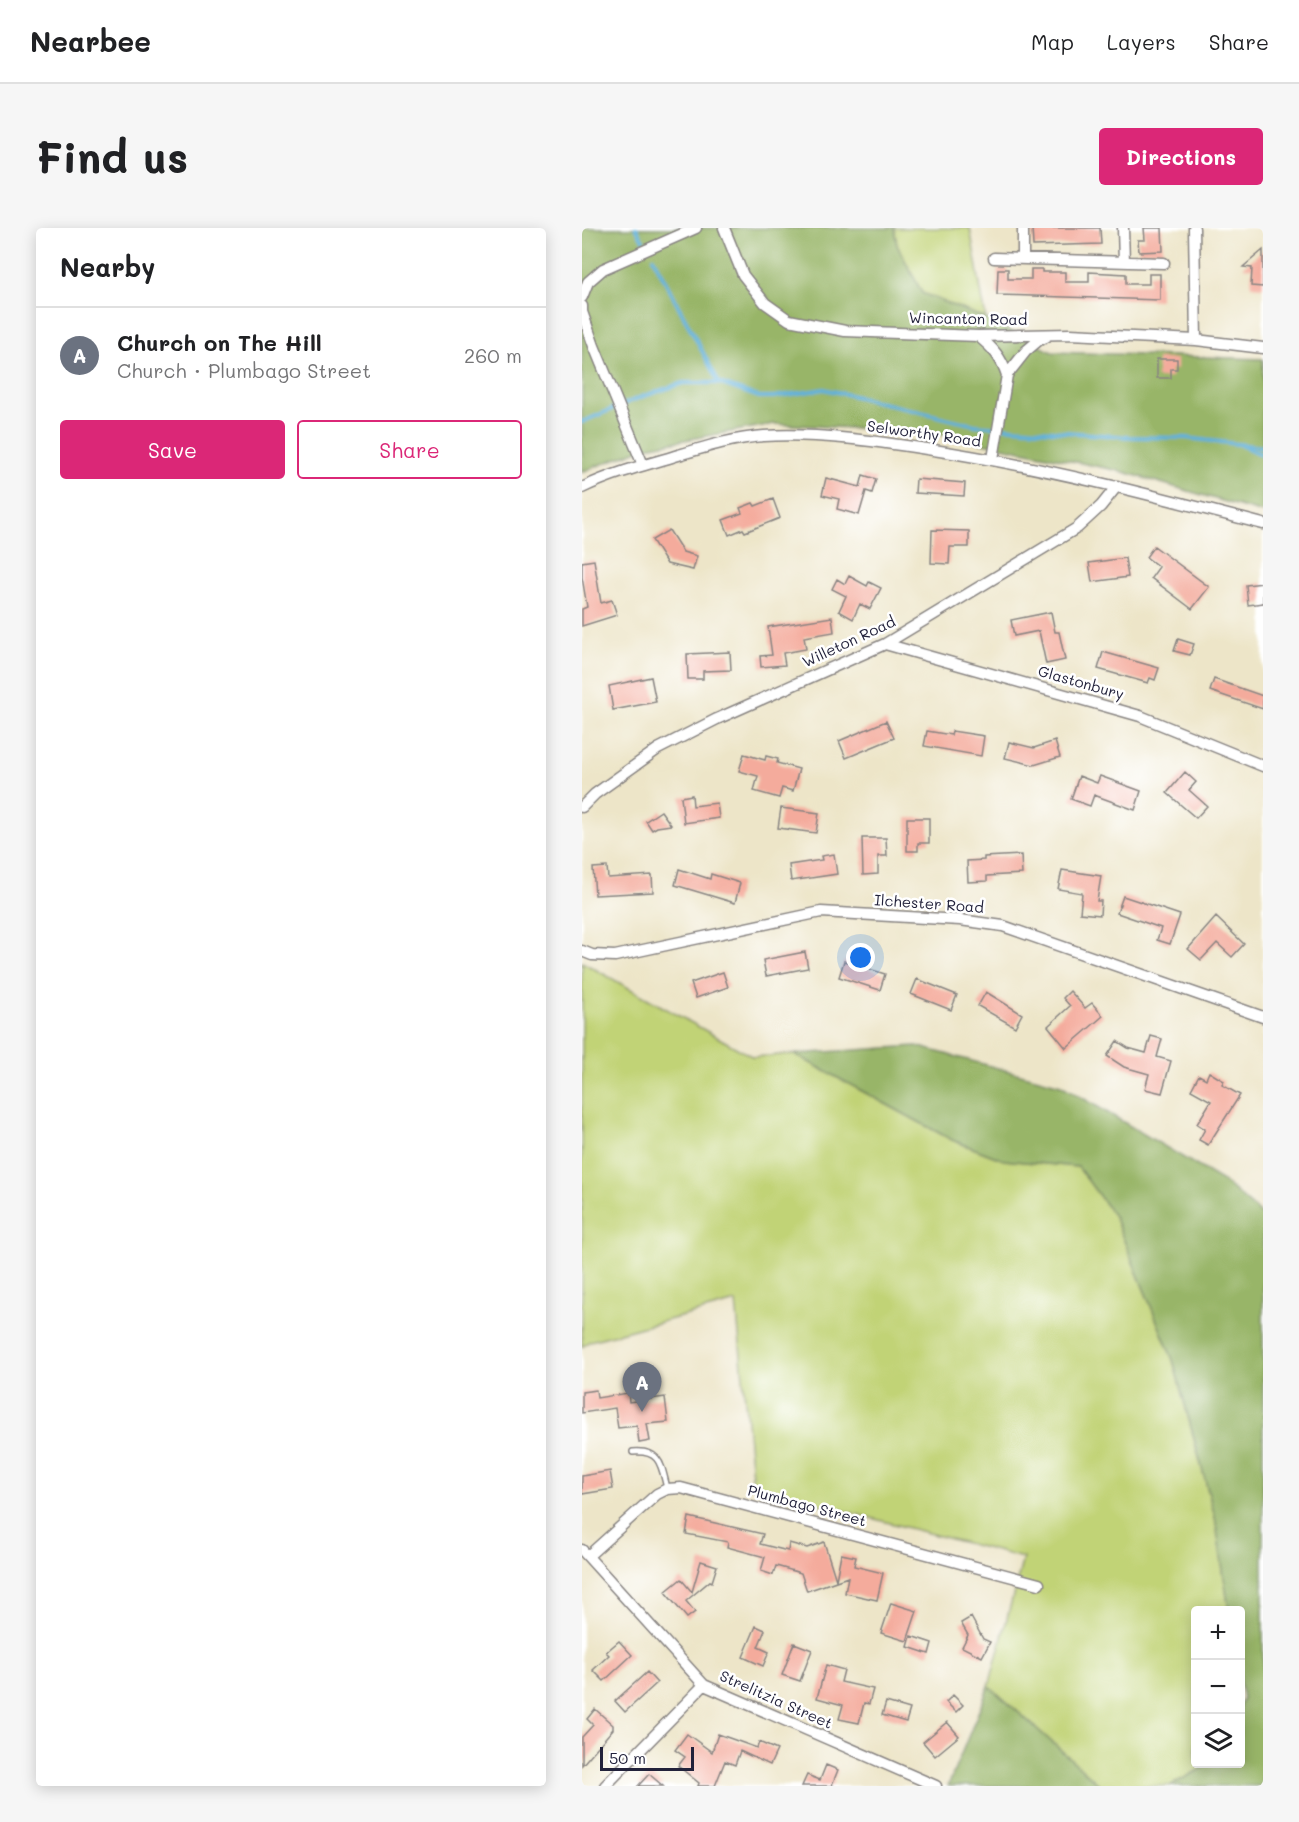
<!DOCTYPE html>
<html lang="en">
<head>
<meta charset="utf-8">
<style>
  body { margin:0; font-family:Mali,sans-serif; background:#f6f6f6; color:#202124 }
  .controls { position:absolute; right:18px; bottom:18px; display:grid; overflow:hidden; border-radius:6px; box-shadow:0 3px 15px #0003 }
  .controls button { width:54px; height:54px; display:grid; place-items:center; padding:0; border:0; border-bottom:2px solid #e0e0e0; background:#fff; color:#202124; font:30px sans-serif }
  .scale { position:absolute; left:18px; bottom:15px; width:94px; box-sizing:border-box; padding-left:6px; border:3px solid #22223b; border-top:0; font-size:16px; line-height:21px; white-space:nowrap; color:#22223b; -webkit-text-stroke:4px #fff; paint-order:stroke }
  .you { position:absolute; left:279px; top:730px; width:21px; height:21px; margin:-15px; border:4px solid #fff; border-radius:50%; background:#1a73e8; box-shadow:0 0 0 9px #1a73e833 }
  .badge { display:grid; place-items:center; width:39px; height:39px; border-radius:50%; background:#db2777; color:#fff; font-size:20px; font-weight:700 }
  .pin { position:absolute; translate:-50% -50px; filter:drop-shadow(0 2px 3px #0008) }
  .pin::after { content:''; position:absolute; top:32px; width:21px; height:18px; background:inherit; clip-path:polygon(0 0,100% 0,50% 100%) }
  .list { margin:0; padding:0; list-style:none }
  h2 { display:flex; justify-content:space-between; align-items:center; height:78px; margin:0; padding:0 24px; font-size:26px }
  h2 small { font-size:20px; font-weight:400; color:#757577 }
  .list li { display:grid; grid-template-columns:39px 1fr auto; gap:18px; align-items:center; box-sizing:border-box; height:96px; padding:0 24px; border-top:2px solid #e0e0e0 }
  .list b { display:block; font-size:22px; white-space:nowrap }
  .list p { margin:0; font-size:20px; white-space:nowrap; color:#757577 }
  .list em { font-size:20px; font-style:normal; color:#757577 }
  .actions { display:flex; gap:12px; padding:18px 24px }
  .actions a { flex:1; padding:14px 0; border:2px solid #db2777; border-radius:6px; text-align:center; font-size:21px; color:#db2777 }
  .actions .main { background:#db2777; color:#fff }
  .icon { flex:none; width:33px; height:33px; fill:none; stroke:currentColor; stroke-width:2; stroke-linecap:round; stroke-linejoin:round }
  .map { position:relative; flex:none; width:681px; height:1558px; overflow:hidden; border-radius:6px }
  header { display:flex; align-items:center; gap:36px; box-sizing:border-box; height:84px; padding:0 30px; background:#fff; border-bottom:2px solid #e0e0e0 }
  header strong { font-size:28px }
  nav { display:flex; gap:33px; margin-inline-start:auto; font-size:21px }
  .intro { display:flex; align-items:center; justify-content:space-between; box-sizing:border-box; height:144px; padding:0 36px }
  h1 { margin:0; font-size:42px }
  .button { padding:15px 27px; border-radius:6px; background:#db2777; color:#fff; font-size:21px; font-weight:700 }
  main { display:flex; gap:36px; padding:0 36px }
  aside { flex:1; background:#fff; border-radius:6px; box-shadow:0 3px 15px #0003 }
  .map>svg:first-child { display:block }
  .green { fill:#c1d376; stroke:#727a58; stroke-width:1.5 }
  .forest { fill:#98b567; stroke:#5d6c51; stroke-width:1.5 }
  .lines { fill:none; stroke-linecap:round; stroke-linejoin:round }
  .stream { stroke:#60b1db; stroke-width:4 }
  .building { fill:#f4ab9c }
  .service-casing { stroke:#888482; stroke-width:8 }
  .minor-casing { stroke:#888482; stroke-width:13 }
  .service { stroke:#fff; stroke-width:5 }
  .minor { stroke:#fff; stroke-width:10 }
  .labels { text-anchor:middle; stroke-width:5; stroke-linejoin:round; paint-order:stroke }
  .street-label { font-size:15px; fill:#22223b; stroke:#fff }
</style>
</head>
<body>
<header>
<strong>Nearbee</strong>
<nav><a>Map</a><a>Layers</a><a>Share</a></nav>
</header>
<div class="intro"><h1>Find us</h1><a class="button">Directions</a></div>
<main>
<aside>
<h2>Nearby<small></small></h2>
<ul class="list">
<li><span class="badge" style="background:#6b7280">A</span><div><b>Church on The Hill</b><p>Church · Plumbago Street</p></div><em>260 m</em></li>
</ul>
<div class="actions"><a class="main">Save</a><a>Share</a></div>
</aside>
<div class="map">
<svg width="681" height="1558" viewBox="0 0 681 1558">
  <rect width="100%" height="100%" fill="#fff"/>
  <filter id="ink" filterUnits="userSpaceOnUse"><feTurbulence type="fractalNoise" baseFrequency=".0167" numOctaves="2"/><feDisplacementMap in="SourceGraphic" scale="12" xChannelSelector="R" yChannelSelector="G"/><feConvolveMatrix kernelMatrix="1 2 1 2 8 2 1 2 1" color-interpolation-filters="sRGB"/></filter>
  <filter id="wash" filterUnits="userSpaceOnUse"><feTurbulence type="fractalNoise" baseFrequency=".008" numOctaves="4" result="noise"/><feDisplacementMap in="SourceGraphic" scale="24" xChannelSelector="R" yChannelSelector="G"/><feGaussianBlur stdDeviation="1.35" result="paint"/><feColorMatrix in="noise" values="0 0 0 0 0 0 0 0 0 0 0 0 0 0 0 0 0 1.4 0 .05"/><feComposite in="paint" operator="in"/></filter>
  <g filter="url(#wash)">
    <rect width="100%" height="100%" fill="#ede5c8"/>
    <path class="green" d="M312 0H388L404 91 340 65 315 17Z
      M0 734 171 829 212 826 370 912 422 932 496 939 532 988 591 1132 633 1289 647 1382H614V1536H628L588 1558H519L407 1458 441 1330 171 1259 154 1074 8 1113 0 1119Z"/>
    <path class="forest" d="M0 0H312L315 17 340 65 404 91 470 124 681 131V285L538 243 347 204 192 196 64 219 0 244Z
      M334 818 479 857 641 953 681 988V1558H588L628 1536H658V1476L661 1471 658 1456V1382H647L633 1289 591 1132 532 988 496 939 422 932 370 912 212 826Z
      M407 1458 519 1558H366Z"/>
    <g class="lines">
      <path class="stream" d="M54 0 61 12
        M71 30 137 155
        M0 194 59 169 101 155H137L177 169H192L242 161 393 197 547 209 604 210 681 219
        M660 218 681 227"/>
    </g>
    <g id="blocks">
      <path class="building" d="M450 0H518L519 16 451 18Z
        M562 0H580L581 23 557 24 556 12H563Z
        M681 22V59L669 58 670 40 661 39Z
        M416 41H426V51H449V41H460V44H483V54H507V44L544 46V56H567V46H578V72L415 67Z
        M575 131H595V141H589V150H575Z
        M281 247 294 251 290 265 284 263 277 287 255 281 257 271 240 267 244 250 278 259Z
        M334 251 383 255 382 268 333 265Z
        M191 271 198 290 163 304 161 301 147 307 141 292 160 285 158 280 171 275 173 278Z
        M87 302 101 324 115 328 111 342 85 336 70 312Z
        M350 302 387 303V319H368L367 336 349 335Z
        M572 318 627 359 610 381 569 350 577 339 564 329Z
        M543 330 546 349 510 354 507 335Z
        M12 332 19 375 30 372 35 387 0 398V381L5 379 0 349V334Z
        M267 348 285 358 287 354 299 360 288 381 278 376 271 391 257 383 264 368 250 361 255 351 263 356Z
        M681 355V375L666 377 664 357Z
        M469 384 473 404H477L483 432 464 436 457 403 432 408 429 392Z
        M250 389 252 404 222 409 224 421 201 425 203 437 179 439 178 428 190 427 186 399Z
        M596 411 612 416 608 427 592 423Z
        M148 424 149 442 121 443V451H106L105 426Z
        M521 424 577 440 573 452 568 450 566 455 516 441Z
        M69 449 74 474 31 482 27 458Z
        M632 451 681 468V481L628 463Z
        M304 493 312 510 264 530 257 513Z
        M345 503 369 507 370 503 402 508 399 528 342 518Z
        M473 513 478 529 452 537 423 530 427 514 452 520Z
        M162 526 183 532 184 528 196 531 195 535 217 541 211 563 200 560 197 570 172 563 176 548 157 543Z
        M603 544 614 554 607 562 625 578 614 590 585 565Z
        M497 548 515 555 518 548 559 563 553 582 512 567 508 578 489 571Z
        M110 567 111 578 135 575 137 590 102 595 99 569Z
        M199 580 237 585 234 605 196 600Z
        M79 583 89 597 75 599 70 602 64 593Z
        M325 590H347V615H336V623H325Z
        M280 610H304L305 628H296V646L281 647Z
        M252 626 255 646 209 653 207 637 240 632 239 628Z
        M439 627 440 646 405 648V653L386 654 385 633 402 632V629Z
        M25 639 26 650 70 647 71 664 13 667 11 640Z
        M97 641 128 651 129 646 158 655 153 675 93 657Z
        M480 642 519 648 515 673H519L518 687 498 685 500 665 476 661Z
        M541 668 598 687 588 716 575 712 579 700 535 685Z
        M634 689 662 716 650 729 635 715 619 732 606 721Z
        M223 724 226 740 184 748 181 732Z
        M262 733 303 746 298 762 257 749Z
        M141 744 146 759 114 770 109 755Z
        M335 751 375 767 369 782 329 766Z
        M488 763 503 780 510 775 521 788 484 820 466 798 488 778 481 770Z
        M404 764 440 786 433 799 396 778Z
        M569 808 580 811 575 829 589 833 580 865 563 861 567 846 542 839 525 828 535 813 546 820 564 825Z
        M627 844 642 853 640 857 658 867 626 917 617 912 623 901 615 896 629 873 609 862 617 847 624 851Z
        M14 1162 15 1170 46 1165 47 1174 83 1169 86 1194 65 1196 68 1213 57 1215 55 1198 36 1200 33 1180 0 1185V1164Z
        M28 1243 31 1261 0 1266V1248Z
        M107 1289 181 1306 178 1316 206 1323 207 1315 225 1320 242 1314 254 1352 259 1326 274 1329 272 1338 301 1345 295 1372 263 1365 266 1349 225 1363 219 1345 194 1338 191 1347 179 1343 183 1329 145 1319 146 1314 104 1306Z
        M119 1333 135 1338 130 1354 128 1353 104 1373 113 1384 105 1390 83 1364 99 1351 110 1364Z
        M309 1375 335 1383 325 1413 299 1405Z
        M389 1389 401 1411 408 1414 400 1429 380 1419 386 1407 379 1395Z
        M174 1398 183 1402 176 1419 187 1424 181 1438 161 1429Z
        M329 1408 350 1415 347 1426 326 1419Z
        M37 1413 50 1427 22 1453 11 1442 27 1427 24 1424Z
        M212 1415 230 1422 218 1453 200 1447Z
        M244 1437 262 1442 259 1454 291 1461 287 1476 282 1475 277 1495 257 1491 261 1477 235 1470Z
        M65 1444 75 1455 43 1484 33 1473Z
        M371 1467 381 1477 374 1484 364 1474Z
        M304 1474 328 1481 324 1494 300 1487Z
        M13 1481 31 1497V1501L0 1537V1509L11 1497 5 1491Z
        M365 1494 377 1508 353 1528 341 1514Z
        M105 1506 130 1524 136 1506 175 1520 177 1514 195 1522 188 1537 158 1523 153 1537 143 1533 133 1558H116L117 1555 96 1538 103 1529 93 1522Z
        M244 1537 256 1542 250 1557 252 1558H220L225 1547 238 1552Z
        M67 1546 81 1558H56Z"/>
    </g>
  </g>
  <g filter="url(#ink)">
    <use href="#blocks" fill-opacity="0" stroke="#888482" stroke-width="1.5"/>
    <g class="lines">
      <defs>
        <path id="service" d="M51 1224C79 1222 79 1237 85 1260"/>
        <path id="minor" d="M142 0 161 47 183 75 207 92 263 103 396 108 488 106 614 112 681 120
          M441 0V31
          M541 0 542 34
          M612 0 614 112
          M412 30 582 35
          M0 69 6 54 21 41 114 0
          M0 78V84L12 118 61 237
          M396 108C411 120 419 129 425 147
          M411 231 425 147 444 123 457 112 464 109
          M0 260C29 246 59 238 90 229 120 220 151 210 182 208 236 205 292 213 345 221 459 238 570 267 681 296
          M303 416 558 488 681 538
          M0 579 13 566 76 521 135 491 303 416 495 300 519 278 535 258
          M0 723 10 727 33 728 239 684 378 692 421 698 681 789
          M0 1322 122 1457 354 1558
          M6 1328 75 1266 85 1261 99 1260 457 1356
          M23 1558 122 1457"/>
      </defs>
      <use href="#service" class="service-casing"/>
      <use href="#minor" class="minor-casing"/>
      <use href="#service" class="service"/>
      <use href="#minor" class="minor"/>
    </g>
  </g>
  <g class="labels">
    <g class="street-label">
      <text transform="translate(386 91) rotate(1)" y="5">Wincanton Road</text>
      <text transform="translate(342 206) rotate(8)" y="5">Selworthy Road</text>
      <text transform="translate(267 414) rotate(-25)" y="5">Willeton Road</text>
      <text transform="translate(499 455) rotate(16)" y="5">Glastonbury</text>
      <text transform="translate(347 676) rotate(4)" y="5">Ilchester Road</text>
      <text transform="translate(225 1278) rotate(15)" y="5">Plumbago Street</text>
      <text transform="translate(194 1472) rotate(24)" y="5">Strelitzia Street</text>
    </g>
  </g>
</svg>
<div class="controls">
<button>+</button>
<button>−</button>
<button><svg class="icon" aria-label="layers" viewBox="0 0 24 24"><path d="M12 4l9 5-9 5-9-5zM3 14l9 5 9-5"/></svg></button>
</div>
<div class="scale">50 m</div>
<div class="you"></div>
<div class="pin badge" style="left:60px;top:1184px;background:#6b7280">A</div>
</div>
</main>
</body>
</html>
